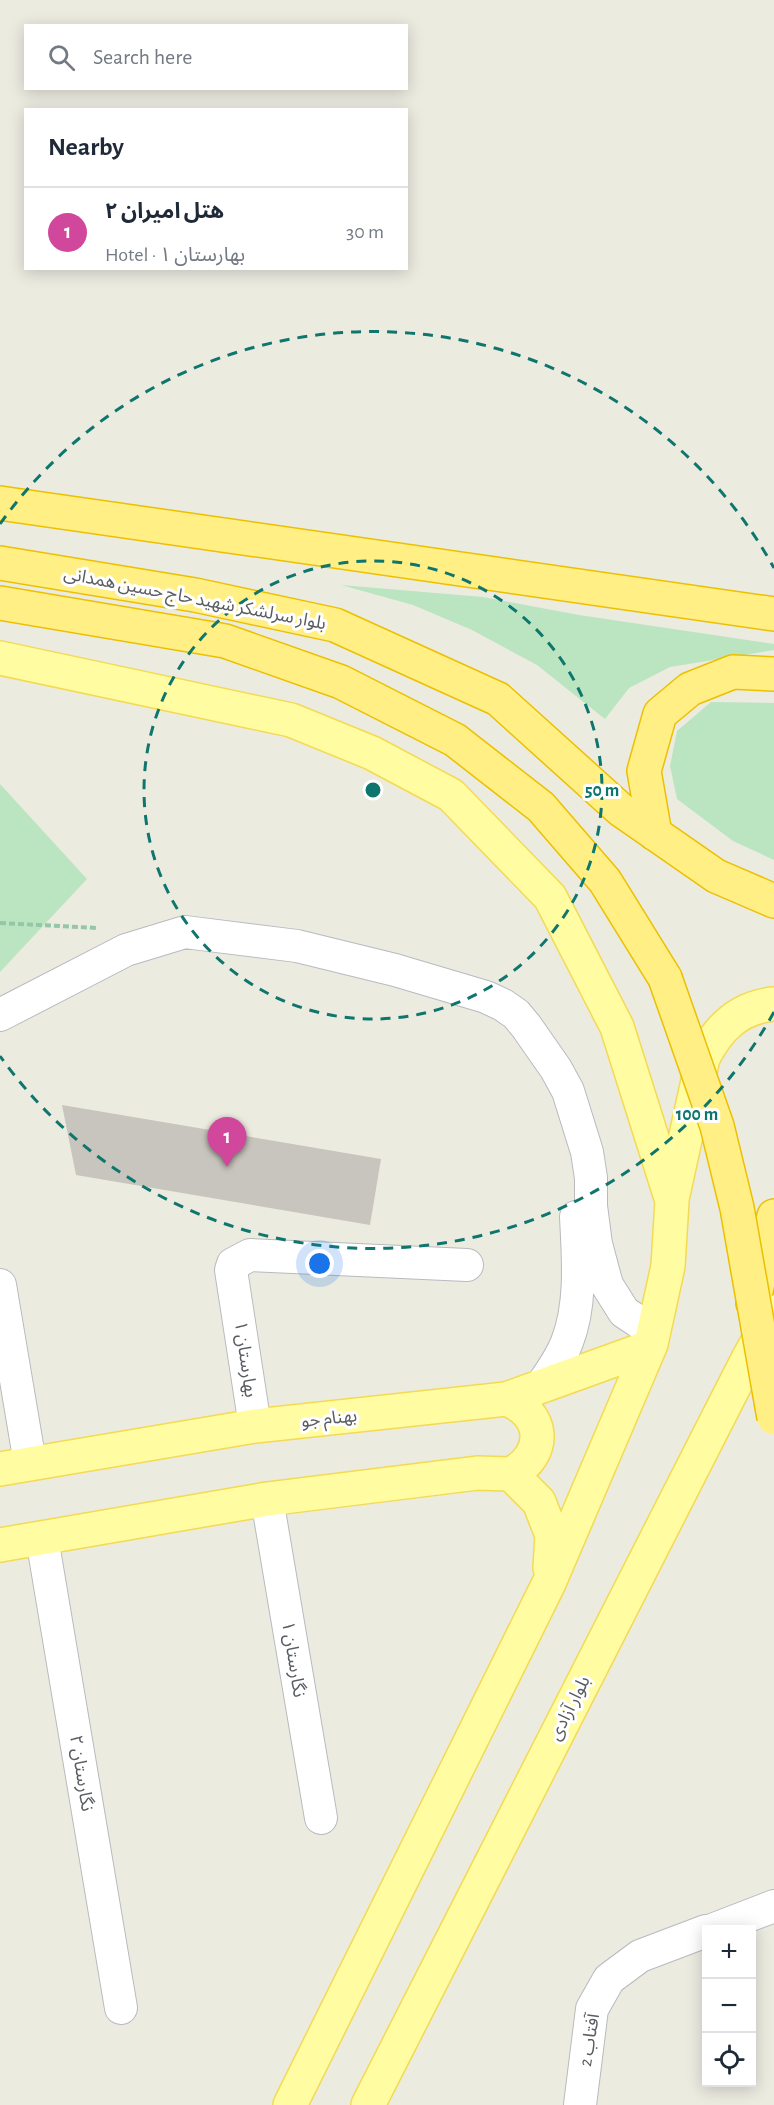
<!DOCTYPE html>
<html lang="en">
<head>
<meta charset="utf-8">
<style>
  body { margin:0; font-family:"Alegreya Sans","Noto Sans Arabic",sans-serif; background:#f2f2f3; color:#1f2937 }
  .controls { position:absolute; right:18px; bottom:18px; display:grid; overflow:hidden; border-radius:0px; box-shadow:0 3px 15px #0003 }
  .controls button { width:54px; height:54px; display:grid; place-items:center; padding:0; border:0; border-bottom:2px solid #e0e1e3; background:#fff; color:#1f2937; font:30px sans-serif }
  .you { position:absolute; left:320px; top:1264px; width:21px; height:21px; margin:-15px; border:4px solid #fff; border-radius:50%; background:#1a73e8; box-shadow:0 0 0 9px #1a73e833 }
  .badge { display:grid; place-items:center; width:39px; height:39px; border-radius:50%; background:#7c3aed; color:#fff; font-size:20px; font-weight:700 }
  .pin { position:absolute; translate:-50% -50px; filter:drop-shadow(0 2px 3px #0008) }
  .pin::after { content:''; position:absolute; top:32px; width:21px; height:18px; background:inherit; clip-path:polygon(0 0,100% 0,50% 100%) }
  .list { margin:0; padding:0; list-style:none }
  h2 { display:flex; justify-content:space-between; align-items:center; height:78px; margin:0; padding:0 24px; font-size:26px }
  h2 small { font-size:20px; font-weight:400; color:#747a83 }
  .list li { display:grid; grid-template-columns:39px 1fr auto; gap:18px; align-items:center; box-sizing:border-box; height:84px; padding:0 24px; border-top:2px solid #e0e1e3 }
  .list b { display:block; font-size:22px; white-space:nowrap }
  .list p { margin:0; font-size:20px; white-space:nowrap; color:#747a83 }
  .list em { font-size:20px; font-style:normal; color:#747a83 }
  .icon { flex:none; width:33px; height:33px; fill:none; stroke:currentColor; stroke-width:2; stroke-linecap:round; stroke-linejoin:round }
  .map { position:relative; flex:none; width:774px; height:2105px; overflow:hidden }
  .search { position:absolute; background:#fff; box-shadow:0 3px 15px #0003; left:24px; top:24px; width:384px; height:66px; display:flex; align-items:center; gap:15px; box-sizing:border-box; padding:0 21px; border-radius:0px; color:#747a83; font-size:22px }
  .panel { position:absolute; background:#fff; box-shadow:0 3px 15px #0003; left:24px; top:108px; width:384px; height:162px; border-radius:0px }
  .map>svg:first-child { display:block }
  .green { fill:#bbe5c0 }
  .building { fill:#c7c5bd }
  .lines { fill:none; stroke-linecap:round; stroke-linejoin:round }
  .minor-casing { stroke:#b8babf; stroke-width:34 }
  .major-casing { stroke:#f4da52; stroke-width:36 }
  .highway-casing { stroke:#ecc000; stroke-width:36 }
  .path { stroke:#94c6a8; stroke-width:4; stroke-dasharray:6 3; stroke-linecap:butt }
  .minor { stroke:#fff; stroke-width:32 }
  .major { stroke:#fffca2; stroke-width:33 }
  .highway { stroke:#ffef84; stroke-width:33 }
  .highway-bridge-casing { stroke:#ecc000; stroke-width:36; stroke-linecap:butt }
  .highway-bridge { stroke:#ffef84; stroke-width:33 }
  .ring { fill:none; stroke:#0f766e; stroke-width:3; stroke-dasharray:10 8 }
  .labels { text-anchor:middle; stroke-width:6; stroke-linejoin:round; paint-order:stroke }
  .street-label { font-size:18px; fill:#595c61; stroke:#fff }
  .centre { fill:#0f766e; stroke:#fff; stroke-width:3 }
  .ring-label { font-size:18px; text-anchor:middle; font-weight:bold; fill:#0f766e; stroke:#fff; stroke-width:6; stroke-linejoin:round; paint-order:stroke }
</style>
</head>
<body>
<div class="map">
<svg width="774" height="2105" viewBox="0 0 774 2105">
  <rect width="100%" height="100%" fill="#ecebe0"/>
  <path class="green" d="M341 585 483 597 579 615 774 644V650L670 667 629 688 605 719 537 665 472 630 413 605Z
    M711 702 774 703V860L733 841 677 799 670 766 677 731Z
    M0 784 87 879 0 972Z"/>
  <path class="building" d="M62 1105 381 1159 370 1225 76 1175Z"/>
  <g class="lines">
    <defs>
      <path id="minor" d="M0 1015 126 950 185 932 297 946 395 970 486 997 503 1005 516 1014 526 1026 556 1069 568 1091 587 1152 591 1178V1206L596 1244 607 1285 624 1312 654 1332
        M0 1285 30 1463
        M541 1386C551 1372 561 1358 567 1342 582 1304 578 1257 576 1217
        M255 1426 231 1270 233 1264 250 1255 467 1265
        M267 1499 321 1818
        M42 1538 121 2008
        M712 1930 774 1906
        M580 2105 592 2009 609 1979 640 1956 706 1931"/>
      <path id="major" d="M0 658 291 720 372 753 451 795 550 897 617 1027 672 1201 668 1266 651 1344 549 1583 290 2105
        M672 1199 703 1058C718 1028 739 1007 774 1004
        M506 1399C545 1413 548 1454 511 1474
        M0 1469 255 1426 506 1399 639 1351 651 1344
        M0 1545 267 1499 477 1473 511 1474 539 1502 552 1535 550 1568
        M368 2105 748 1359 774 1312"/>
      <path id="highway" d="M0 503 774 614
        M0 563 195 595 335 625 498 699 621 810 716 876 774 901
        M0 603 225 641 341 682 455 740 541 807 605 881 665 978
        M655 834 644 771 660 714 690 689 733 672 774 674
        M753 1303 774 1216"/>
    </defs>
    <use href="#minor" class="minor-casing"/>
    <use href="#major" class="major-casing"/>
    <use href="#highway" class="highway-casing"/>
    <path class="path" d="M0 923 98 928"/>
    <use href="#minor" class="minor"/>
    <use href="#major" class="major"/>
    <use href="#highway" class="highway"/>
    <defs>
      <path id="highway-bridge" d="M665 978 717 1126 737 1208 774 1418"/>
    </defs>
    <use href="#highway-bridge" class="highway-bridge-casing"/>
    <use href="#highway-bridge" class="highway-bridge"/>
  </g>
  <g class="ring">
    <circle cx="373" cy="790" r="229"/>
    <path d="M774 1012A458 458 0 0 1 0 1056M0 524A458 458 0 0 1 774 568"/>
  </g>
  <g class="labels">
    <g class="street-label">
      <text transform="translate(195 598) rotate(11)" y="6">بلوار سرلشکر شهید حاج حسین همدانی</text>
      <text transform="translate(246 1359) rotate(82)" y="6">بهارستان ۱</text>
      <text transform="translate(329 1418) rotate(-6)" y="6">بهنام جو</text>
      <text transform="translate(294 1659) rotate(81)" y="6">نگارستان ۱</text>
      <text transform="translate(569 1708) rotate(-63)" y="6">بلوار آزادی</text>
      <text transform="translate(82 1773) rotate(81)" y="6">نگارستان ۲</text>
      <text transform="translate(589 2040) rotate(-81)" y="6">آفتاب 2</text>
    </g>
  </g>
  <circle cx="373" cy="790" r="9" class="centre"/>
  <g class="ring-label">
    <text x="602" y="796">50 m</text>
    <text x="697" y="1120">100 m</text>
  </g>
</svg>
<div class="controls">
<button>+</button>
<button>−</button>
<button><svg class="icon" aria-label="locate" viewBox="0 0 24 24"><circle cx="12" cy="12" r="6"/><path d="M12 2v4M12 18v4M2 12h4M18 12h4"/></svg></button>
</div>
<div class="you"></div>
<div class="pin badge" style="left:227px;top:1167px;background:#d1479c">1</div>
<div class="search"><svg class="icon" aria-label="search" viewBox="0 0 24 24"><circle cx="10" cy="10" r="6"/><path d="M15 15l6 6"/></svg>Search here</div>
<section class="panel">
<h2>Nearby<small></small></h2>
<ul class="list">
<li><span class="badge" style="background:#d1479c">1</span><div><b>هتل امیران ۲</b><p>Hotel · بهارستان ۱</p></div><em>30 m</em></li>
</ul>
</section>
</div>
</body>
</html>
